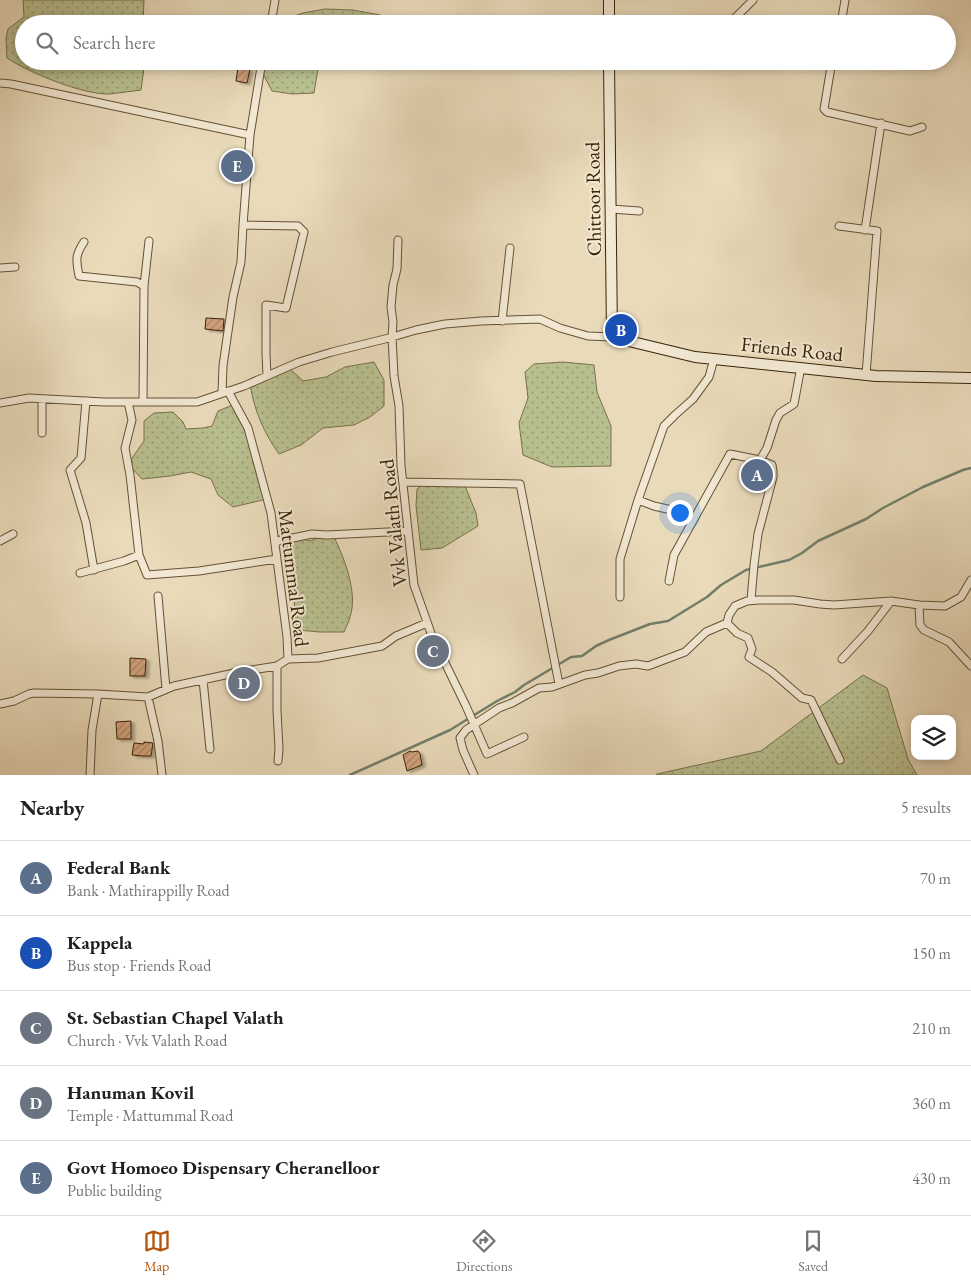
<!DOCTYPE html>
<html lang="en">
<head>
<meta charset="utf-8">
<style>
  body { margin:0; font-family:"EB Garamond",serif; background:#f6f6f6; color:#202124 }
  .controls { position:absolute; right:15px; bottom:15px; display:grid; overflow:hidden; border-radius:10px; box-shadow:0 2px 8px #0003 }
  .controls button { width:45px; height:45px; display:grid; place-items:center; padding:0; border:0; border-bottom:1px solid #e0e0e0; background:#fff; color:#202124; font:25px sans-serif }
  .you { position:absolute; left:679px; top:512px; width:18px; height:18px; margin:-12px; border:4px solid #fff; border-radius:50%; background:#1a73e8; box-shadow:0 0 0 8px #1a73e833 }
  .badge { display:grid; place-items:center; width:32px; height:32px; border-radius:50%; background:#b45309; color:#fff; font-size:16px; font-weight:700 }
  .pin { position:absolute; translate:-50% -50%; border:2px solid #fff; box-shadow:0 1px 5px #0006 }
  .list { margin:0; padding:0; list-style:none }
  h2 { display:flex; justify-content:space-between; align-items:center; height:65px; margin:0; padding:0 20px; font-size:21px }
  h2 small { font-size:16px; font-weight:400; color:#757577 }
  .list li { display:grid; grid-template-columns:32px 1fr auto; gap:15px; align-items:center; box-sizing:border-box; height:75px; padding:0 20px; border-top:1px solid #e0e0e0 }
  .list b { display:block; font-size:19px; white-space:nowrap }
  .list p { margin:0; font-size:16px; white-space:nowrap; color:#757577 }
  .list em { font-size:16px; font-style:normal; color:#757577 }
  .icon { flex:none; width:28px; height:28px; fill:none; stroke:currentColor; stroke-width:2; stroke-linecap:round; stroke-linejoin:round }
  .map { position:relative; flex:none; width:971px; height:775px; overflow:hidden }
  .search { position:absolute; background:#fff; box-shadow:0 2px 8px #0003; left:15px; right:15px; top:15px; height:55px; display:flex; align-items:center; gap:12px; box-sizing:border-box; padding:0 18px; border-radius:28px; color:#757577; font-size:19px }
  .sheet { height:440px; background:#fff }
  nav { display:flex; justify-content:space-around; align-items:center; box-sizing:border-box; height:70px; border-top:1px solid #e0e0e0; background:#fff; font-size:14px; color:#757577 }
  nav a { display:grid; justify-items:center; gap:2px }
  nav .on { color:#b45309 }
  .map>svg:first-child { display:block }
  .grass { fill:url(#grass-dots); stroke:#78714b }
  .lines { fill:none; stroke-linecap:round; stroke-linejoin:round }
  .stream { stroke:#727e6a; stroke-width:2.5 }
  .building { fill:url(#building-hatch); stroke:#392307; filter:url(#shadow) }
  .minor-casing { stroke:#655134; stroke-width:9 }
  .secondary-casing { stroke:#392307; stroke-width:12 }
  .minor { stroke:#f1e7d2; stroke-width:7 }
  .secondary { stroke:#f1e7d2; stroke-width:10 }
  .labels { text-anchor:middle; stroke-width:4; stroke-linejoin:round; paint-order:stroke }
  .street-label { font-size:20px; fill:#392307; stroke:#f1e7d2 }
</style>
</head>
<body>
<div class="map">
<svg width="971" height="775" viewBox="0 0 971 775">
  <defs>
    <pattern id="grass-dots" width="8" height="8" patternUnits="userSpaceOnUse" patternTransform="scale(1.25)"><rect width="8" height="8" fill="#b8bf8f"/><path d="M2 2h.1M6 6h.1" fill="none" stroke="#979b73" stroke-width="1.8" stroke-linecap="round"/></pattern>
    <pattern id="building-hatch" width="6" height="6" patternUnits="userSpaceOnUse" patternTransform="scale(1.25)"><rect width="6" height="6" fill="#d4a47e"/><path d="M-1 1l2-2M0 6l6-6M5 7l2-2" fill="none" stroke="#ad8565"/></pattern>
    <filter id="shadow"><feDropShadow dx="3.5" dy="2" stdDeviation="1" flood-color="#0004"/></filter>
  </defs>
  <rect width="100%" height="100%" fill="#e9daba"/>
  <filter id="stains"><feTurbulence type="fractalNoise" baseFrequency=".004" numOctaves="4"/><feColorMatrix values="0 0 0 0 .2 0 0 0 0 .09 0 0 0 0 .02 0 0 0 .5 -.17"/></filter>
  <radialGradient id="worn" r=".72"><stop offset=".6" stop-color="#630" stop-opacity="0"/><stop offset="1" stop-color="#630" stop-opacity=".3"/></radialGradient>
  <path class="grass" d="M23 0H144L143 24H24V61H145L141 90C131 91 120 93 110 94 83 95 30 73 7 58L6 39 8 29 24 17Z
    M325 9 353 10 380 15 391 24H286L289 18 303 13Z
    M265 61H321L318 69 314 93 292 94 272 91 260 68Z
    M374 362 384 380V406L370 417 354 425 323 428 301 445 279 454C264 433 254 410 250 384L288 367 303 381 326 377 345 367Z
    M563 362 594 365 597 392 611 426V466L552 467 523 455 519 423 528 398 525 372 534 364Z
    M235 404 242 418 267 499 233 507 218 495 211 479 191 472 170 476 142 479 128 464 144 441V421L154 413 173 412 183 422 186 429 203 428 212 426 218 411Z
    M425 483 465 486 476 513 478 526 442 548 421 550 416 506 417 489Z
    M325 535 335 539C345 560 358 594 350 617 349 622 346 627 344 632H320L297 630C295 619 295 609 294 599 292 580 284 560 288 540L301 538 310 541Z
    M863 675 887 688 908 759 917 775H656L657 774 761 751Z"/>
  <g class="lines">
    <path class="stream" d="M350 775 450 730 497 701 515 692 524 685 571 657 582 656 596 646 609 640 650 624 668 621 707 597 721 585 746 570 789 560 802 553 818 541 866 519 883 508 923 487 963 470 971 468"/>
  </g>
  <path class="building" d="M238 67 250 69 247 83 236 81Z
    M206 318 224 319 223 331 205 329Z
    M130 658 146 659 145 676H130Z
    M131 721V739H117L116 722Z
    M144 742 153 743 151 756H143L132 755 134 743 144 744Z
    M410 751 412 752 418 751 420 754 422 765 407 771 403 755Z"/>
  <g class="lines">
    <defs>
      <path id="minor" d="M271 24 275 0
        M729 24 753 0
        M841 24 845 0
        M832 61 824 109 827 112 910 131 922 127
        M0 83 11 84 250 135
        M611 209 639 211
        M243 225 298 226 304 232 286 308 266 305V353L267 376
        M839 226 877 231 866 375
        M865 230 881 123
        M398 240 397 269 393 285 391 307 393 322 392 337 394 376 399 406 401 466 414 585 432 636 466 706 487 754 524 737
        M84 242C75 255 76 260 79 276L137 282 144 286 143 401
        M0 268 15 267
        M144 286 149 241
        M502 321 510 248
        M222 393 223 366 226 345 233 297 241 262 243 225 250 135 262 61
        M42 399V433
        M86 401 81 458 70 470 86 523 94 570
        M128 402 132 420 125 448 130 475 139 555 147 575 199 571 277 559
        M0 403 29 398 104 402H197L244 386 299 362 332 352 389 338 416 330 445 324 481 321 540 319 560 328 588 336 612 337
        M403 482 520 484 559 684
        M638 500 664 426 675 415 693 399 709 377 714 359
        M0 541 13 534
        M275 543 286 537 293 538 312 534 327 535 408 531
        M80 573 124 561 139 555
        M669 581 674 555 730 454 760 460
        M158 596 166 689
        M620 597V559L638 500 654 506 676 511 692 521
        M751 600 754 565 758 534 773 477V471L772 465 760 460 767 448 776 420 780 413 794 404 801 367
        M919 605 945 606 961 597 971 580
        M288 659 318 658 382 646 396 636 427 623
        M842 659 868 631 891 601
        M277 666V710L279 749 278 761
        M203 680 210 749
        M148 697 158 741 162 775
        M0 704 14 701 29 694 34 693 98 694 148 697 174 686 239 672 277 666 288 659 287 637 271 513 248 428 228 391
        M840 760 811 700 802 698 772 672 749 657 752 649 748 638 737 633 727 623 729 615 735 606 747 601 759 600H794L820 604 834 605 891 601 919 605 920 625 924 630 949 642 971 666
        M90 775 92 730 98 694
        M474 775 463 750 460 738 466 730 499 708 512 703 539 688 552 687 585 675 598 673 619 666 636 664 648 666 685 652 706 632 727 623"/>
      <path id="secondary" d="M609 0V24
        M609 61 612 337 695 357 876 376 971 378"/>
    </defs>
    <use href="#minor" class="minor-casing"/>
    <use href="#secondary" class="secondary-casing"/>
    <use href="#minor" class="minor"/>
    <use href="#secondary" class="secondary"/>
  </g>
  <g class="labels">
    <g class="street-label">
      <text transform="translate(593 199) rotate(-91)" y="7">Chittoor Road</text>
      <text transform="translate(792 349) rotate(6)" y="7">Friends Road</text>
      <text transform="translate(393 523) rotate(-96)" y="7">Vvk Valath Road</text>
      <text transform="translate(294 578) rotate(83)" y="7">Mattummal Road</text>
    </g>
  </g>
  <rect width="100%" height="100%" filter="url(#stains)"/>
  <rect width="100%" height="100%" fill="url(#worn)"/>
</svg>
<div class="controls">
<button><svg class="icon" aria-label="layers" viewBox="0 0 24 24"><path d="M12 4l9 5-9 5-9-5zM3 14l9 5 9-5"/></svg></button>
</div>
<div class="you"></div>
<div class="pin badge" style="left:757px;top:475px;background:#5c6f8a">A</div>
<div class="pin badge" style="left:621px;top:330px;background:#1a4fb4">B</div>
<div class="pin badge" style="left:433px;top:651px;background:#6b7280">C</div>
<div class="pin badge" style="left:244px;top:683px;background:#6b7280">D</div>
<div class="pin badge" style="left:237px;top:166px;background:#5c6f8a">E</div>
<div class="search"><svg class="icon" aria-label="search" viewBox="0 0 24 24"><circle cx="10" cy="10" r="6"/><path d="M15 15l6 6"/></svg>Search here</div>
</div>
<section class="sheet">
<h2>Nearby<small>5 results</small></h2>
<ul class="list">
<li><span class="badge" style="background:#5c6f8a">A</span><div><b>Federal Bank</b><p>Bank · Mathirappilly Road</p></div><em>70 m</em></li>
<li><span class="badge" style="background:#1a4fb4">B</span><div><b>Kappela</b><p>Bus stop · Friends Road</p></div><em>150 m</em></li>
<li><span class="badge" style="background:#6b7280">C</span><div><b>St. Sebastian Chapel Valath</b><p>Church · Vvk Valath Road</p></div><em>210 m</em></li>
<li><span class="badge" style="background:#6b7280">D</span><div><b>Hanuman Kovil</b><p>Temple · Mattummal Road</p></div><em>360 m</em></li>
<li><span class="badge" style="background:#5c6f8a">E</span><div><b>Govt Homoeo Dispensary Cheranelloor</b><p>Public building</p></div><em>430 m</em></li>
</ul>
</section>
<nav>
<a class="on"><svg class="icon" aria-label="map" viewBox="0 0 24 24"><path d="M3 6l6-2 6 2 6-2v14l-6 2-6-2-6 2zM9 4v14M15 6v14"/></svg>Map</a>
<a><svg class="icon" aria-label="directions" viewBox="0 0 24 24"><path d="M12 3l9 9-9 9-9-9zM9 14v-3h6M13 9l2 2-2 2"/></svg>Directions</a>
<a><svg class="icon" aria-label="saved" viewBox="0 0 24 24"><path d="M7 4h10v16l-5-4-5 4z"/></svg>Saved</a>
</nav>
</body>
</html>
